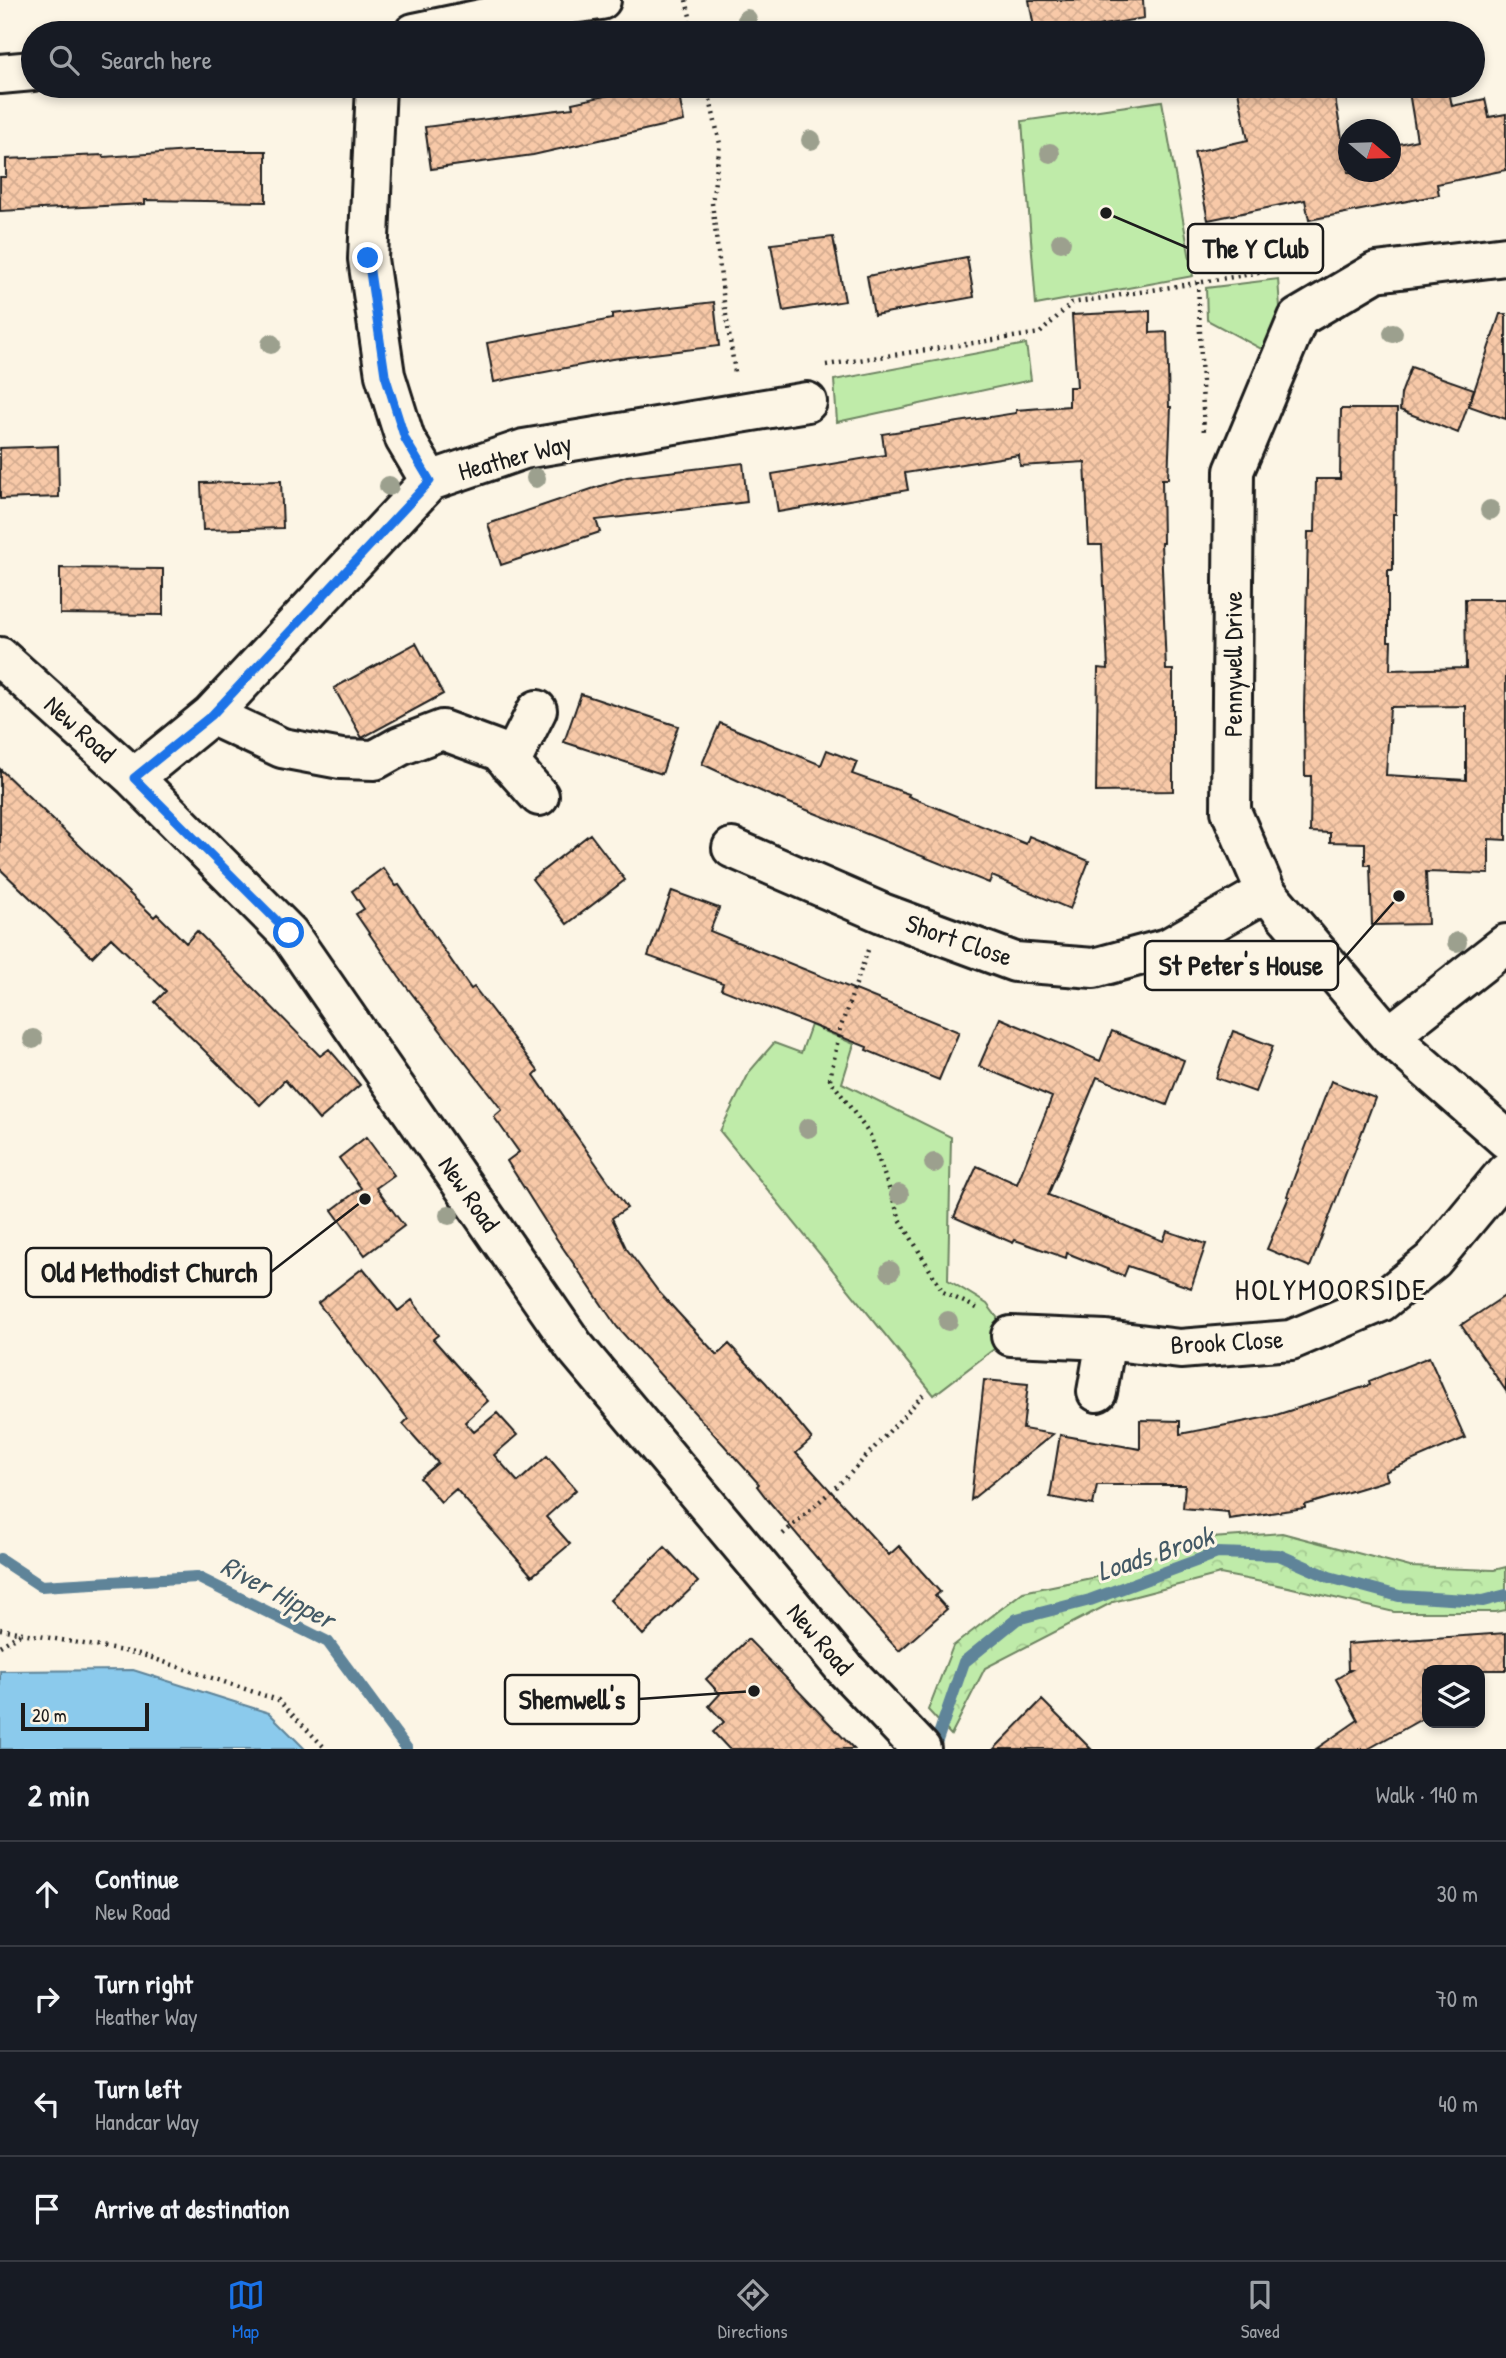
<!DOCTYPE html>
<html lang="en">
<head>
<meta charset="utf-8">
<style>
  body { margin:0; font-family:"Patrick Hand",sans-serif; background:#242831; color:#f1f3f6 }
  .controls { position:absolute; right:21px; bottom:21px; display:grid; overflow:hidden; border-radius:14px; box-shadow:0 4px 10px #0003 }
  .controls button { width:63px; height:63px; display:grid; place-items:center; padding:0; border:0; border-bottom:2px solid #363941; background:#171b24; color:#f1f3f6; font:35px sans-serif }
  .compass { position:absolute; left:1338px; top:119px; width:63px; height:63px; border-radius:50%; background:#171b24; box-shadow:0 4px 10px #0003; rotate:109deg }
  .scale { position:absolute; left:21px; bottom:18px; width:128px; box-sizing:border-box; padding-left:7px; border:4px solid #1c1c1c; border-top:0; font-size:19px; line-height:24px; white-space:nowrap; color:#1c1c1c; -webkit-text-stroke:5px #fcf5e5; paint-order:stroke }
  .stop { position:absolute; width:21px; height:21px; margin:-16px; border:5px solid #1a73e8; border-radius:50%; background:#fff }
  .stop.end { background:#1a73e8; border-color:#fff; box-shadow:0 2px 7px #0008 }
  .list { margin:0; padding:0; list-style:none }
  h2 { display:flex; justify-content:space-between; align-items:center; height:91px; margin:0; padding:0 28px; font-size:30px }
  h2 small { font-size:23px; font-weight:400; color:#9ea1a6 }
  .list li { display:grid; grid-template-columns:46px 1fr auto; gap:21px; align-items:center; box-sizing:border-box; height:105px; padding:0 28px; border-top:2px solid #363941 }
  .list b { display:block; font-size:26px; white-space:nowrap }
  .list p { margin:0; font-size:23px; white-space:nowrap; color:#9ea1a6 }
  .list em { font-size:23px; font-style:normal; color:#9ea1a6 }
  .icon { flex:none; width:38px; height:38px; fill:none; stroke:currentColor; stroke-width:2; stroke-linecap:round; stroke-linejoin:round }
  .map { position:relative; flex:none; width:1506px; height:1749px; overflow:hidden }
  .search { position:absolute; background:#171b24; box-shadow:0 4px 10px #0003; left:21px; right:21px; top:21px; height:77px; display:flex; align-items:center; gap:18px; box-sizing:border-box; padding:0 24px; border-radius:38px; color:#9ea1a6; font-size:26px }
  .sheet { height:511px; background:#171b24 }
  nav { display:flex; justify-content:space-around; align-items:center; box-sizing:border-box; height:98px; border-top:2px solid #363941; background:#171b24; font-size:19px; color:#9ea1a6 }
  nav a { display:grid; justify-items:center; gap:4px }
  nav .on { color:#1a73e8 }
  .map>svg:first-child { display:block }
  .grass { fill:#bfeba9; stroke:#6e8462; stroke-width:2 }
  .forest { fill:url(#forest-crowns); stroke:#6e8462; stroke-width:2 }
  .water { fill:#8bcaec; stroke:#5f8499; stroke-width:2 }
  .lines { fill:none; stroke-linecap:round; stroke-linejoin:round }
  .stream { stroke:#5f8499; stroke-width:12 }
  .building { fill:url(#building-cross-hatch); stroke:#1c1c1c; stroke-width:2; fill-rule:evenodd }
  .minor-casing { stroke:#1c1c1c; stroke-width:44 }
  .path { stroke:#1c1c1c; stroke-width:4.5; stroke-dasharray:2 5; stroke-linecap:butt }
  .minor { stroke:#fcf5e5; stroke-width:38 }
  .tree { fill:#9ca08e }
  .route { stroke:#1a73e8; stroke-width:9 }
  .labels { text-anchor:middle; stroke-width:6; stroke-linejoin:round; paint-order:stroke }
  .street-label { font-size:26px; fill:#1c1c1c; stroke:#fcf5e5 }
  .water-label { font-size:28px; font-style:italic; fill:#435965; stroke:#fcf5e5 }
  .quarter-label { font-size:30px; letter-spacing:2px; fill:#1c1c1c; stroke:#fcf5e5 }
  .leader { fill:none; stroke:#1c1c1c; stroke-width:2.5 }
  .callout-dot { fill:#1c1c1c; stroke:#fcf5e5; stroke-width:2.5 }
  .callout { fill:#fcf5e5; stroke:#1c1c1c; stroke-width:2.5 }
  .callout-label { font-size:28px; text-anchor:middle; font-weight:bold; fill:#1c1c1c }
</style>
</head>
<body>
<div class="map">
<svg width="1506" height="1749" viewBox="0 0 1506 1749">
  <defs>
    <pattern id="forest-crowns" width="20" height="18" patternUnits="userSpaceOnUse" patternTransform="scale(1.75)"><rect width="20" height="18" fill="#bfeba9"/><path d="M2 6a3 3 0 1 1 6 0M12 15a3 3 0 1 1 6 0" fill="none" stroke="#a4c991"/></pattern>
    <pattern id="building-cross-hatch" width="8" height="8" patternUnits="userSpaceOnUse" patternTransform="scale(1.75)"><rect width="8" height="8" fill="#f8c9a8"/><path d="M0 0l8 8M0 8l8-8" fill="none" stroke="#d4ac90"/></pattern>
  </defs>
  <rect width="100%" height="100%" fill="#fcf5e5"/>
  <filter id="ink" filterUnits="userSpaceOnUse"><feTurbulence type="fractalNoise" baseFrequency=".0143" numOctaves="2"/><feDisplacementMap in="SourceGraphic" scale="14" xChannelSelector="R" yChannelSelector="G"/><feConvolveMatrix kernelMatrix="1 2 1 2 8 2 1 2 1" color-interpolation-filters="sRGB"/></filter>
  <g filter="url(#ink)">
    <path class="grass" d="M1162 101 1193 276 1036 305 1022 121Z
      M1278 279 1281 321 1265 351 1207 320 1206 288Z
      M1026 344 1031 380 837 422 834 380Z
      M811 1025 854 1044 842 1083 951 1137 948 1280 987 1304 1011 1336 934 1395 720 1131 750 1071 774 1043 801 1053Z"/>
    <path class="forest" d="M1282 1533 1410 1567 1494 1570 1506 1567V1610L1496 1612H1394L1288 1587 1220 1574 1113 1602 985 1668 951 1735 928 1710 953 1646 1023 1592 1101 1576 1211 1538Z"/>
    <path class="water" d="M133 1670 269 1713 305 1749H0V1671Z"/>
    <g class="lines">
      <path class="stream" d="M0 1559 41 1586 197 1577 328 1642 407 1749
        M934 1749 964 1662 1017 1619 1090 1600 1217 1553 1279 1555 1329 1577 1399 1596 1483 1601 1506 1595"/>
    </g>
    <path class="building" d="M1029 0H1143L1144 18 1057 33H1035Z
      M651 86H677L684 121 533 155 431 169 425 127 573 108 572 103Z
      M1237 86H1333L1345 156 1348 155V172H1390V146L1417 140 1408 86H1448L1452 106 1485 99 1489 117 1506 114V170L1437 184 1439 195 1309 220 1305 200 1208 220 1194 152 1248 140Z
      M190 151H266V202L145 200V204L0 211V177H6V159L103 155 104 157Z
      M833 237 845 301 783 311 771 244Z
      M967 257 974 297 874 315 867 276Z
      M714 302 719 346 612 359 494 382 487 343 612 319V314Z
      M1150 311V333L1167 332 1169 407H1171L1168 479H1162L1163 543H1161L1166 670H1173V791L1096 792 1098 668 1108 669 1102 545H1089L1085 462 1020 466 1019 455 905 473 908 490 778 512 772 474 885 455 882 434 1016 413V410L1069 406V387H1077L1072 315Z
      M1500 314H1506V419L1469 406Z
      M1411 367 1474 389 1458 433 1400 410 1401 394Z
      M1341 409H1397L1396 514H1393V570H1388V641H1391L1390 670 1466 668 1465 599H1506V840L1489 839V874L1426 872 1428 924 1372 925 1370 865H1365V843L1330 842V833L1310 832 1311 776H1305L1304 710 1308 532H1315L1316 479H1340ZM1466 706V780L1386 775 1390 707Z
      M58 446 59 497 0 499V448Z
      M743 463 747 502 596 520 600 532 501 565 488 524 627 477Z
      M281 481 283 528 203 530 201 483Z
      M60 568 163 569V615L60 614Z
      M416 643 443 694 362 738 334 688Z
      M581 694 678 726 662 774 564 742Z
      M720 723 821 765 827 750 857 762 852 774 909 794 908 796 1026 844 1029 836 1089 861 1070 909 992 876 989 883 767 794 702 764Z
      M0 769 154 917 157 914 186 943 197 931 320 1056 329 1049 360 1085 319 1120 285 1080 260 1105 155 1002 166 991 111 938 92 957 0 869Z
      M590 834 625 880 567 924 532 879Z
      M383 868 396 886 399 885 471 989 474 987 538 1071 534 1075 627 1208 612 1218 626 1248 658 1291 717 1355 729 1344 766 1383 812 1439 796 1453 889 1555 899 1546 940 1592 935 1596 947 1609 899 1651 849 1596 767 1499 757 1486 759 1484 617 1327 552 1232 507 1161 519 1152 494 1117 502 1110 399 977 356 914 364 909 352 891Z
      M672 891 719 908 710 931 959 1032 939 1080 866 1050 867 1047 721 989 723 983 648 956Z
      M1000 1018 1100 1061 1112 1031 1184 1060 1167 1105 1097 1077 1048 1195 1163 1241 1167 1231 1206 1244 1191 1288 1128 1266 1124 1276 1067 1253 1066 1258 1015 1240 1013 1243 954 1217 977 1166 1017 1184 1052 1097 979 1066Z
      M1233 1031 1273 1046 1255 1092 1216 1078Z
      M1331 1081 1375 1098 1310 1267 1267 1249 1289 1197 1287 1196Z
      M366 1137 394 1175 376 1188 404 1226 365 1255 332 1210 361 1188 339 1158Z
      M363 1268 398 1311 412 1300 438 1335 433 1339 488 1401 465 1422 474 1432 497 1413 517 1435 494 1455 518 1482 547 1456 576 1490 546 1517 570 1544 532 1576 456 1489 441 1502 420 1478 438 1463 403 1424 408 1419 318 1303Z
      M1506 1295V1391L1461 1325Z
      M1429 1357 1465 1438 1385 1472 1388 1480 1305 1505V1508L1229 1519 1228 1512 1183 1508 1185 1485H1097L1093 1505 1050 1497 1060 1435 1140 1449V1420L1180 1421V1434L1273 1416 1370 1385 1369 1381Z
      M984 1380 1028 1384 1023 1429 1053 1434 971 1500Z
      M665 1547 698 1582 643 1635 610 1600Z
      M1506 1633V1670H1427V1716L1368 1749H1316L1358 1720 1336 1679 1351 1670H1348L1347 1644Z
      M748 1639 789 1681 854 1749H729L713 1732 724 1722 709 1706 720 1694 706 1679Z
      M1042 1700 1091 1749H994Z"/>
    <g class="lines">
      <defs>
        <path id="minor" d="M414 33 519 11 601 0
          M0 74 33 71
          M376 86 368 259 385 375 405 439 430 481
          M1506 256 1376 272 1298 318 1234 471 1231 811 1266 892 1389 1036 1506 1139
          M0 657 134 778 289 934 574 1346 845 1669 921 1749
          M211 715 282 748 341 759 375 760 400 746 442 730 499 751 539 796
          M510 764 537 710
          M134 778 211 715 430 481 524 449 807 402
          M732 848 882 913 1015 962 1094 968 1168 948 1266 892
          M1389 1036 1506 944
          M1011 1336 1106 1340 1180 1349 1291 1340 1381 1302 1433 1260 1506 1172
          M1097 1392 1106 1340"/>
      </defs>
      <use href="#minor" class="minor-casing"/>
      <path class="path" d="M686 0 694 33
        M707 86 720 144 712 203 724 302 735 372
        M1198 282 1204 435
        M826 365 1040 333 1072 303 1301 266
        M868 950 840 1029 830 1079 870 1135 900 1219 943 1292 979 1309
        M783 1534 848 1476 923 1395
        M0 1629 140 1654 278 1700 326 1749
        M0 1646 20 1634"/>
      <use href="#minor" class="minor"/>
    </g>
    <g class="tree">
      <circle cx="747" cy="19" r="10"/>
      <circle cx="811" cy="140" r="10"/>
      <circle cx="1050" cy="153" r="10"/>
      <circle cx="1061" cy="242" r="10"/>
      <circle cx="1393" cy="333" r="10"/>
      <circle cx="271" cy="344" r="10"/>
      <circle cx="536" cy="478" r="10"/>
      <circle cx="389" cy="486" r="10"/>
      <circle cx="1490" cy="510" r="10"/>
      <circle cx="1457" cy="942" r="10"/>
      <circle cx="33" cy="1039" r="10"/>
      <circle cx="808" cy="1128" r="10"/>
      <circle cx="934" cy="1163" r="10"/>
      <circle cx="899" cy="1194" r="10"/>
      <circle cx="449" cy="1215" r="10"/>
      <circle cx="890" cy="1271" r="10"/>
      <circle cx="948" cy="1321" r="10"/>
    </g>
  </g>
  <g class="lines" filter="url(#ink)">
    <path class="route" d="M289 933 134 778 212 715 430 481 405 439 385 375 368 258"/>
  </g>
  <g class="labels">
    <g class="street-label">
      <text transform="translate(515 457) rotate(-15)" y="9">Heather Way</text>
      <text transform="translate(1233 664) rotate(-90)" y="9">Pennywell Drive</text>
      <text transform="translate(80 729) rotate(42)" y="9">New Road</text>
      <text transform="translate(959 940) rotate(19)" y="9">Short Close</text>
      <text transform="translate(469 1194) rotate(55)" y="9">New Road</text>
      <text transform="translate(1227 1342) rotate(-3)" y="9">Brook Close</text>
      <text transform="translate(820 1639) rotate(49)" y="9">New Road</text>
    </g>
    <g class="water-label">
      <text transform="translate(1155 1553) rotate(-18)" y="10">Loads Brook</text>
      <text transform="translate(278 1592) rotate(28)" y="10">River Hipper</text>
    </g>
    <g class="quarter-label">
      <text x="1331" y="1300">HOLYMOORSIDE</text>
    </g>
  </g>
  <path class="leader" d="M1106 213L1188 248M1399 896L1338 965M365 1199L271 1272M754 1691L639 1699"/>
  <g class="callout-dot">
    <circle cx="1106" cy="213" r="7"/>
    <circle cx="1399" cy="896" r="7"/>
    <circle cx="365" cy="1199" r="7"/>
    <circle cx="754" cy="1691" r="7"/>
  </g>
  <g class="callout">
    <rect x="1188" y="224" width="135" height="49" rx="7"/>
    <rect x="1145" y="941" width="193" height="49" rx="7"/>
    <rect x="26" y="1248" width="245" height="49" rx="7"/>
    <rect x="505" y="1675" width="134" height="49" rx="7"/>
  </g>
  <g class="callout-label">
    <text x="1256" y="258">The Y Club</text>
    <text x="1241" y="975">St Peter's House</text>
    <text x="149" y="1282">Old Methodist Church</text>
    <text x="572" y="1709">Shemwell's</text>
  </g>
</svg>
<div class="controls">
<button><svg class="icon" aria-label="layers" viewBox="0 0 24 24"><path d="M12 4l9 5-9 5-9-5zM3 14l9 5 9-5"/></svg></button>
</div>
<svg class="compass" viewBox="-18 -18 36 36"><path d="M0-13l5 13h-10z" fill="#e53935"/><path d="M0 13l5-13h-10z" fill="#9ea1a6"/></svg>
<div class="scale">20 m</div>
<div class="stop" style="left:289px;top:933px"></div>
<div class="stop end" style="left:368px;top:258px"></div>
<div class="search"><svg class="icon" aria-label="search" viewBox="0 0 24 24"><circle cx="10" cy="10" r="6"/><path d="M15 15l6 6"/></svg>Search here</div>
</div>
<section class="sheet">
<h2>2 min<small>Walk · 140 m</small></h2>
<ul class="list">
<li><svg class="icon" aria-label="ahead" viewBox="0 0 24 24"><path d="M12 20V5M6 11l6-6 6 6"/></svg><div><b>Continue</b><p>New Road</p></div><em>30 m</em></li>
<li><svg class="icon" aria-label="right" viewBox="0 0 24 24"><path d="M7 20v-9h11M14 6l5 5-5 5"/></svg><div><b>Turn right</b><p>Heather Way</p></div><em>70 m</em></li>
<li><svg class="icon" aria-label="left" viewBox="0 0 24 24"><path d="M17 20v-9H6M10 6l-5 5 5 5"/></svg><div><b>Turn left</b><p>Handcar Way</p></div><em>40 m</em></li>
<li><svg class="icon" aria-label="arrive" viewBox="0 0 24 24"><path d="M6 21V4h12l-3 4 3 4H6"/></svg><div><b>Arrive at destination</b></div></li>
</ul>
</section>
<nav>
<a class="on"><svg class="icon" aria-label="map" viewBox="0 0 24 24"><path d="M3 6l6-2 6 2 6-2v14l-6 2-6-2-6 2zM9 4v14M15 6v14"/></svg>Map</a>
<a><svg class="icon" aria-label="directions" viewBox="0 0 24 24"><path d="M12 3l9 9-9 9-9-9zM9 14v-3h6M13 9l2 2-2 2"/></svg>Directions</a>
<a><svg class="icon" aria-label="saved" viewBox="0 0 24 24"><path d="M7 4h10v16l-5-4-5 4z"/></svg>Saved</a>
</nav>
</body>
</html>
